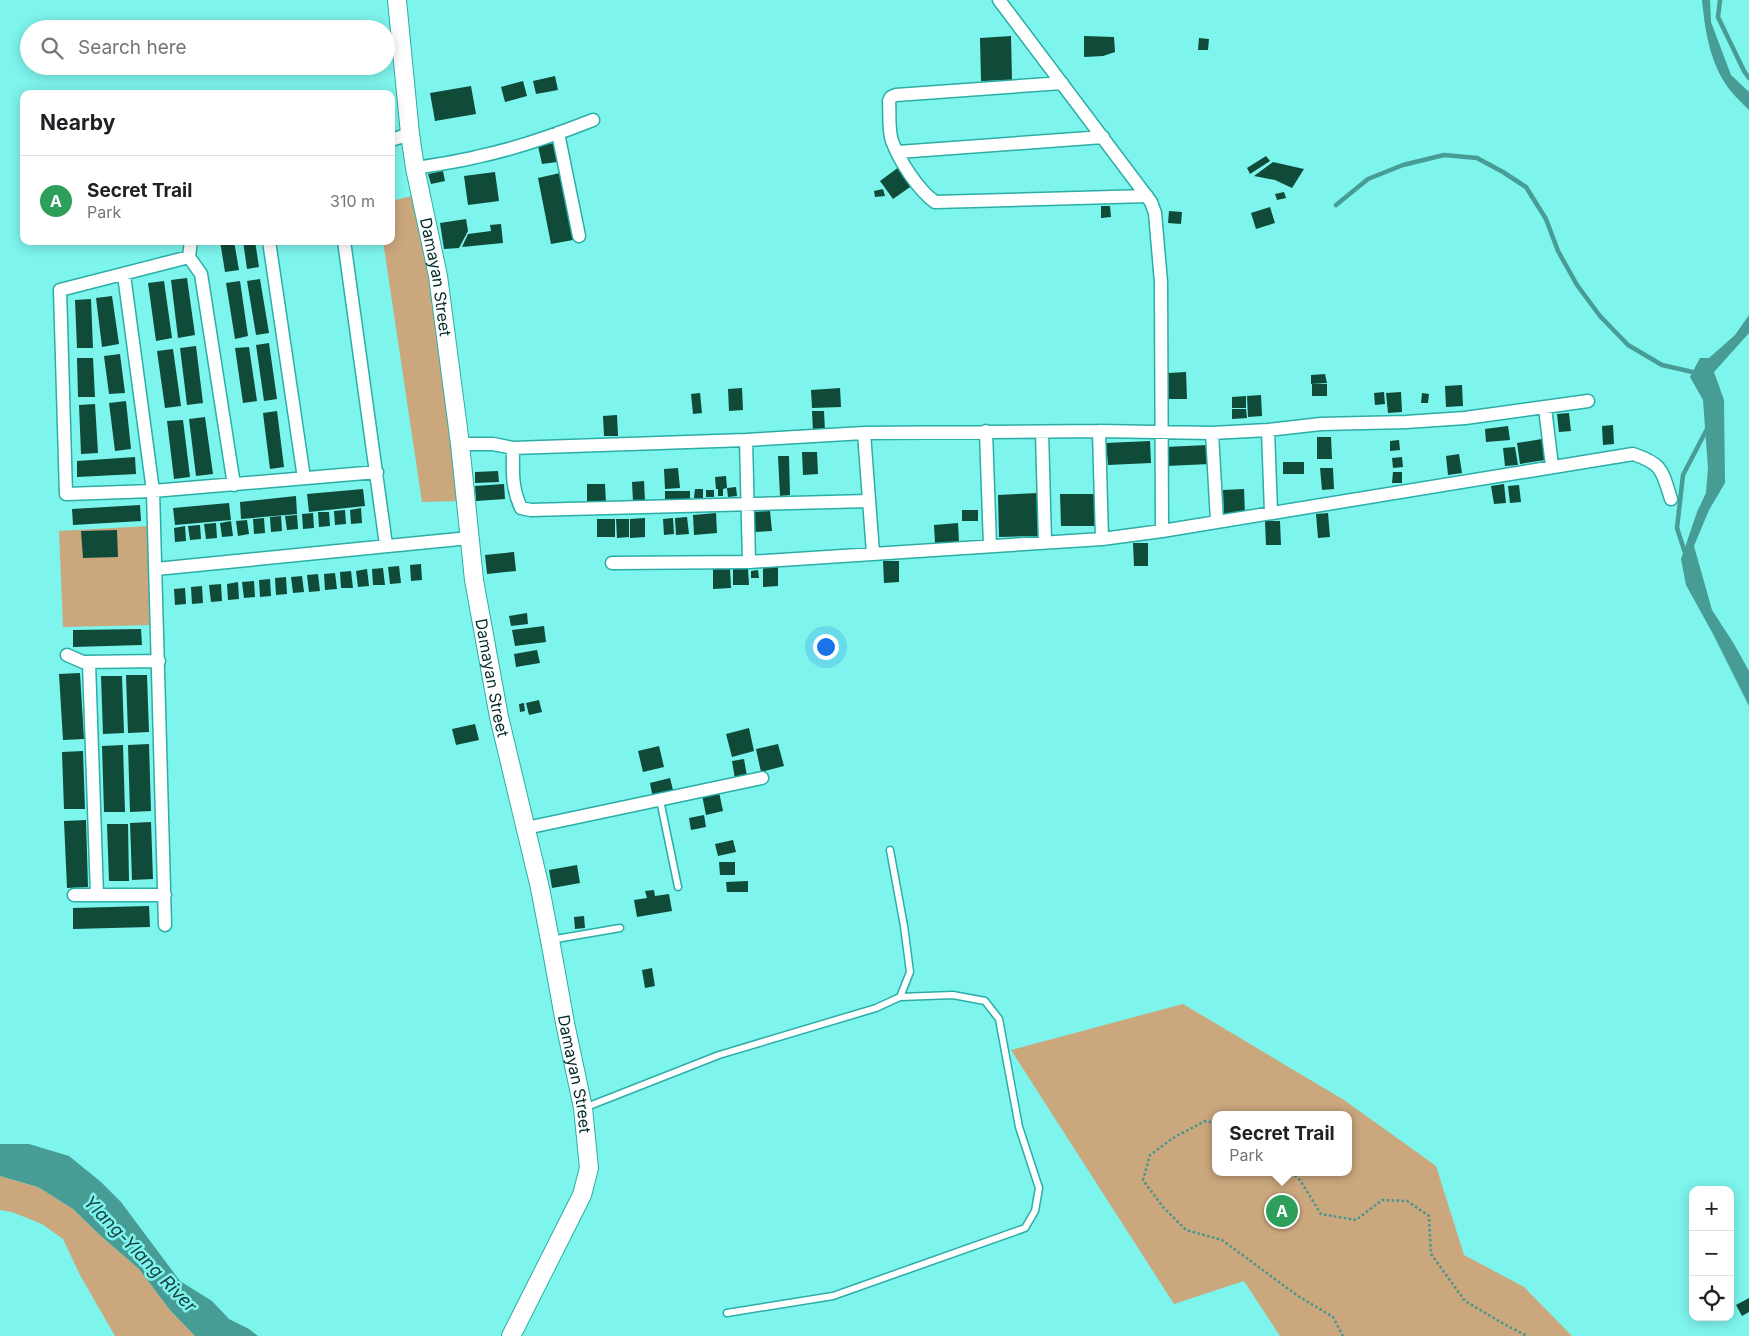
<!DOCTYPE html>
<html lang="en">
<head>
<meta charset="utf-8">
<style>
  body { margin:0; font-family:Inter,sans-serif; background:#f6f6f6; color:#202124 }
  .controls { position:absolute; right:15px; bottom:15px; display:grid; overflow:hidden; border-radius:10px; box-shadow:0 2px 12px #0003 }
  .controls button { width:45px; height:45px; display:grid; place-items:center; padding:0; border:0; border-bottom:1px solid #e0e0e0; background:#fff; color:#202124; font:25px sans-serif }
  .you { position:absolute; left:825px; top:646px; width:18px; height:18px; margin:-12px; border:4px solid #fff; border-radius:50%; background:#1a73e8; box-shadow:0 0 0 8px #1a73e833 }
  .badge { display:grid; place-items:center; width:32px; height:32px; border-radius:50%; background:#0b8043; color:#fff; font-size:16px; font-weight:700 }
  .pin { position:absolute; translate:-50% -50%; border:2px solid #fff; box-shadow:0 1px 5px #0006 }
  .popup { position:absolute; left:1212px; top:1111px; width:140px; height:65px; box-sizing:border-box; display:grid; place-content:center; border-radius:10px; background:#fff; filter:drop-shadow(0 1px 4px #0005); font-size:16px; white-space:nowrap; color:#757577 }
  .popup b { font-size:19px; color:#202124 }
  .popup::after { content:''; position:absolute; left:50%; top:100%; margin-left:-10px; border:10px solid transparent; border-top-color:#fff }
  .list { margin:0; padding:0; list-style:none }
  h2 { display:flex; justify-content:space-between; align-items:center; height:65px; margin:0; padding:0 20px; font-size:21px }
  h2 small { font-size:16px; font-weight:400; color:#757577 }
  .list li { display:grid; grid-template-columns:32px 1fr auto; gap:15px; align-items:center; box-sizing:border-box; height:90px; padding:0 20px; border-top:1px solid #e0e0e0 }
  .list b { display:block; font-size:19px; white-space:nowrap }
  .list p { margin:0; font-size:16px; white-space:nowrap; color:#757577 }
  .list em { font-size:16px; font-style:normal; color:#757577 }
  .icon { flex:none; width:28px; height:28px; fill:none; stroke:currentColor; stroke-width:2; stroke-linecap:round; stroke-linejoin:round }
  .map { position:relative; flex:none; width:1749px; height:1336px; overflow:hidden }
  .search { position:absolute; background:#fff; box-shadow:0 2px 12px #0003; left:20px; top:20px; width:375px; height:55px; display:flex; align-items:center; gap:12px; box-sizing:border-box; padding:0 18px; border-radius:28px; color:#757577; font-size:19px }
  .panel { position:absolute; background:#fff; box-shadow:0 2px 12px #0003; left:20px; top:90px; width:375px; height:155px; border-radius:10px }
  .map>svg:first-child { display:block }
  .green { fill:#cba77e; fill-rule:evenodd }
  .water { fill:#489c96 }
  .lines { fill:none; stroke-linecap:round; stroke-linejoin:round }
  .stream { stroke:#489c96; stroke-width:4.5 }
  .building { fill:#104a39 }
  .lane-casing { stroke:#2baea7; stroke-width:9 }
  .street-casing { stroke:#2baea7; stroke-width:15 }
  .secondary-casing { stroke:#2baea7; stroke-width:20 }
  .path { stroke:#449691; stroke-width:2.5; stroke-dasharray:2.5 2.5; stroke-linecap:butt }
  .lane { stroke:#fff; stroke-width:6 }
  .street { stroke:#fff; stroke-width:12 }
  .secondary { stroke:#fff; stroke-width:18 }
  .labels { text-anchor:middle; stroke-width:5; stroke-linejoin:round; paint-order:stroke }
  .street-label { font-size:16px; fill:#022b29; stroke:#7df4ec }
  .water-label { font-size:18px; font-style:italic; fill:#173e3c; stroke:#7df4ec }
</style>
</head>
<body>
<div class="map">
<svg width="1749" height="1336" viewBox="0 0 1749 1336">
  <rect width="100%" height="100%" fill="#7df4ec"/>
  <path class="green" d="M412 196 429 280 458 501 422 502 383 241H391V201Z
    M149 526 153 625 63 627 59 531Z
    M1183 1004 1344 1100 1436 1166 1464 1255 1524 1287 1572 1336H1280L1244 1281 1174 1304 1011 1050ZM1216 1115H1348V1172H1216Z
    M0 1176 38 1187 73 1209 102 1237 139 1269 170 1310 195 1336H115L80 1275 63 1239 42 1224 12 1212 0 1210Z"/>
  <path class="water" d="M1702 0H1710L1711 22 1731 75 1749 92V110C1741 102 1731 93 1725 83 1709 58 1705 29 1702 0Z
    M1749 315V333L1714 372 1724 400 1725 483 1709 510 1694 546 1712 610 1734 644 1749 671V706L1713 634 1686 585 1681 559 1697 512 1706 493 1708 468 1703 400 1690 377 1700 358H1709L1735 335Z
    M29 1144 69 1156 101 1182 121 1202 180 1281 212 1301 229 1319 249 1329 258 1336H195L170 1310 139 1269 102 1237 73 1209 38 1187 0 1176V1144Z"/>
  <g class="lines">
    <path class="stream" d="M1720 0 1718 17 1744 71 1749 78
      M1336 205 1368 179 1403 165 1444 155 1477 158 1503 172 1526 187 1546 219 1558 251 1577 285 1600 316 1628 345 1662 365 1697 373
      M1686 556 1677 528 1683 475 1707 429"/>
  </g>
  <path class="building" d="M1011 36 1012 80 981 81 980 38Z
    M1084 36 1114 37 1115 52 1103 56 1084 57Z
    M1199 38 1209 39 1208 50H1198Z
    M555 76 558 90 536 94 533 81Z
    M523 81 527 96 505 102 501 87Z
    M471 86 476 114 435 121 430 93Z
    M553 142 557 162 542 164 538 146Z
    M1266 156 1270 161 1250 174 1247 168Z
    M1273 162 1304 169 1292 188 1275 180 1254 176Z
    M899 167 913 185 893 199 880 181Z
    M443 171 445 181 431 184 428 174Z
    M495 172 499 201 468 205 464 176Z
    M560 173 573 240 551 244 538 178Z
    M883 189 885 196 875 197 874 191Z
    M1284 192 1286 198 1277 200 1275 194Z
    M1101 206H1110L1111 217 1101 218Z
    M1270 207 1275 223 1256 229 1251 213Z
    M1169 211 1182 212 1181 224 1168 223Z
    M466 219 468 231 459 248 444 249 440 223Z
    M501 224 503 243 462 247 468 234 491 231 490 225Z
    M220 241H234L239 270 225 272Z
    M243 241H255L259 267 247 269Z
    M187 278 195 335 178 338 171 280Z
    M260 279 269 333 256 335 247 281Z
    M164 281 172 338 156 341 148 283Z
    M240 281 248 336 235 339 226 283Z
    M112 296 119 344 102 347 96 298Z
    M91 299 93 348H77L75 300Z
    M269 343 277 399 264 401 256 345Z
    M196 346 203 403 187 405 180 348Z
    M249 347 257 401 243 403 235 348Z
    M173 349 181 406 165 408 157 351Z
    M120 354 125 393 109 394 104 356Z
    M77 358H93L95 397H78Z
    M1186 372 1187 399H1169L1168 373Z
    M1325 374 1327 383 1311 384V375Z
    M1312 384H1327V396H1312Z
    M1462 385 1463 406 1446 407 1445 386Z
    M742 388 743 410 729 411 728 389Z
    M840 388 841 407 812 408 811 390Z
    M1384 392 1385 404 1375 405 1374 393Z
    M1401 392 1402 412 1388 413 1386 393Z
    M700 393 702 413 693 414 691 394Z
    M1422 393 1429 394 1428 403H1421Z
    M1261 395 1262 416 1248 417 1247 396Z
    M1246 396V408H1232V397Z
    M126 401 131 449 115 451 109 403Z
    M95 404 98 453 81 454 79 405Z
    M1232 409H1246L1247 418 1232 419Z
    M277 411 284 467 270 469 263 413Z
    M812 411H824L825 431 813 432Z
    M1569 413 1571 431 1559 432 1557 414Z
    M617 415 618 436H604L603 416Z
    M205 417 213 474 196 476 189 419Z
    M183 420 190 477 174 479 167 421Z
    M1613 425 1614 444 1603 445 1602 426Z
    M1508 426 1510 440 1486 442 1485 429Z
    M1317 437H1331L1332 459H1317Z
    M1542 439 1545 460 1520 464 1517 443Z
    M1399 440 1400 450 1390 451V441Z
    M1150 441 1151 463 1108 465 1106 443Z
    M1208 445 1210 464 1166 466 1165 447Z
    M1515 447 1518 465 1505 466 1503 448Z
    M802 452H817L818 474 803 475Z
    M1459 454 1462 473 1448 475 1446 456Z
    M778 456H789L790 495 780 496Z
    M135 457 136 474 77 477V461Z
    M1402 457 1403 467 1393 468 1392 458Z
    M1283 462H1304V474H1283Z
    M678 468 680 488 665 489 664 469Z
    M1320 468H1333L1334 489 1322 490Z
    M498 471 499 482 475 483V472Z
    M1393 472H1402V483H1392Z
    M726 476 727 488 723 489V496H718V489H716L715 477Z
    M644 481 645 501 633 502 632 482Z
    M504 484 505 499 476 501 475 486Z
    M587 484H605L606 503H587Z
    M1504 484 1506 503 1494 504 1491 486Z
    M1519 485 1521 502 1510 503 1508 486Z
    M736 487 737 496 728 497 727 488Z
    M363 489 365 506 309 512 307 494Z
    M695 489H703V498H694Z
    M1244 489 1245 514H1224L1223 490Z
    M706 490H714V497H706Z
    M665 491H690V499H665Z
    M1038 493 1040 536 999 537 998 495Z
    M1060 494H1096V526H1061Z
    M296 496 297 514 241 519 240 502Z
    M229 503 231 520 175 525 173 508Z
    M140 505 141 521 73 525 72 509Z
    M361 508 362 523 351 524 350 510Z
    M345 510 346 524 335 525 334 511Z
    M962 510H978V521H962Z
    M770 511 772 531 754 532 753 512Z
    M318 512H329L330 526 319 527Z
    M313 513 314 528 303 529 302 514Z
    M716 513 717 533 694 535 693 515Z
    M1328 513 1330 537 1318 538 1316 514Z
    M297 515 298 529 287 530 285 516Z
    M281 516 282 531 271 532 270 517Z
    M687 517 689 534 676 535 675 518Z
    M264 518 265 533 254 534 253 519Z
    M645 518V537L630 538V519Z
    M673 518 674 534 664 535 663 519Z
    M597 519H615V537H597Z
    M616 519H629V537L617 538Z
    M247 520 249 534 238 536 236 521Z
    M231 521 233 536 222 537 220 523Z
    M1265 521H1280L1281 545H1266Z
    M216 523 217 538 206 539 204 524Z
    M958 523 959 542 935 543 934 525Z
    M200 525 201 539 190 540 188 526Z
    M185 526 186 541 175 542 174 528Z
    M117 530 118 557 83 558 81 531Z
    M1133 543H1148V566H1134Z
    M514 552 516 571 487 574 485 555Z
    M883 561H899V582L884 583Z
    M421 564 422 580 411 581 410 565Z
    M399 566 401 583 390 584 388 567Z
    M763 567H778V586L763 587Z
    M383 568 385 585H373L372 569Z
    M367 569 369 586 358 587 356 571Z
    M713 569H730L731 588 713 589Z
    M733 569H748L749 585H733Z
    M758 570 759 578H751V571Z
    M351 571 353 588H341L340 572Z
    M335 573 337 589 325 590 324 574Z
    M318 574 320 591 309 592 307 575Z
    M302 576 304 592 293 593 291 577Z
    M286 577 287 594 276 595 275 578Z
    M270 579 271 596 260 597 259 580Z
    M254 581 255 597 244 598 242 582Z
    M238 582 239 599 228 600 227 584Z
    M221 584 222 601 211 602 209 585Z
    M202 586 203 603 192 604 191 587Z
    M185 588 186 604 175 605 174 589Z
    M527 613 528 624 511 626 509 616Z
    M544 626 546 642 515 646 512 630Z
    M141 629 142 645 73 647V630Z
    M537 650 540 663 516 667 514 654Z
    M80 673 84 739 63 740 59 674Z
    M126 675H147L149 732 128 733Z
    M101 676H122L124 733 103 734Z
    M539 700 542 712 529 715 526 703Z
    M524 703 525 711 520 712 519 704Z
    M475 724 479 740 456 745 452 729Z
    M749 728 754 751 732 757 726 734Z
    M149 744 151 811 130 812 128 745Z
    M778 744 784 766 761 772 756 749Z
    M123 745 125 812H104L102 746Z
    M659 746 664 767 643 772 638 751Z
    M83 751 85 809H64L62 752Z
    M744 759 747 776 735 779 732 761Z
    M670 778 674 794 653 799 650 783Z
    M719 792 723 811 706 815 702 795Z
    M704 815 706 827 691 830 689 818Z
    M86 820 88 887 67 888 64 821Z
    M151 822 153 879 132 880 130 823Z
    M107 824H128L129 881H109Z
    M733 840 736 852 718 856 715 844Z
    M719 862H735V875H720Z
    M577 865 580 883 552 888 549 870Z
    M748 881V892H727L726 882Z
    M654 890 655 896 669 894 672 911 637 917 634 900 647 898 645 891Z
    M149 906 150 927 73 929V908Z
    M584 916 585 928 575 929 574 917Z
    M652 968 655 986 645 988 642 970Z
    M1749 1298V1312L1742 1316 1736 1305Z"/>
  <g class="lines">
    <defs>
      <path id="lane" d="M660 800 678 887
        M550 940 620 928
        M584 1108 719 1055 876 1008 900 997 910 972 904 926 890 850
        M727 1313 833 1296 1025 1228 1035 1211 1039 1188 1019 1127 999 1019 985 1001 953 995 900 997"/>
      <path id="street" d="M999 0 1151 202 1155 213 1161 282 1162 531
        M1062 83 896 95 891 97 889 101C890 113 888 129 892 141 899 160 918 190 935 202L1147 196
        M558 133 579 236
        M391 140 410 134
        M898 152 1103 137
        M415 168C435 165 456 162 476 157 515 149 555 135 593 120
        M191 241 189 257 201 274 234 485
        M269 241 304 478
        M344 241 386 545
        M189 257 60 290 66 494 153 491 377 472
        M124 275 153 491 165 925
        M1545 408 1552 466
        M1268 430 1271 512
        M986 431 990 546
        M1099 431 1102 539
        M1042 432 1045 542
        M864 433 873 553
        M1212 433 1217 521
        M746 440 749 562
        M460 444H493L513 448 746 440 864 433 1099 431 1212 433 1268 430 1321 424 1406 422 1465 418 1588 401
        M513 448C513 471 511 486 521 508L531 510 869 501
        M612 563 749 562 1102 539 1162 531 1633 454C1663 464 1662 471 1671 499
        M156 569 469 538
        M67 655 83 662 159 661
        M89 663 97 895
        M526 828 762 778
        M74 895H165"/>
      <g id="secondary">
        <path id="s1" d="M397 0 410 134 415 168 438 276 460 444 474 580 499 717 540 888 550 940 565 1023 583 1108 589 1168 582 1195 511 1336"/>
      </g>
    </defs>
    <use href="#lane" class="lane-casing"/>
    <use href="#street" class="street-casing"/>
    <use href="#secondary" class="secondary-casing"/>
    <path class="path" d="M1216 1123 1205 1121 1173 1138 1150 1155 1143 1180 1163 1207 1186 1230 1222 1240 1298 1296 1333 1317 1343 1336
      M1291 1172 1300 1180 1321 1214 1356 1220 1382 1200 1407 1201 1429 1216 1431 1254 1465 1301 1504 1324 1527 1336"/>
    <use href="#lane" class="lane"/>
    <use href="#street" class="street"/>
    <use href="#secondary" class="secondary"/>
  </g>
  <g class="labels">
    <g class="street-label">
      <text dy="6" stroke="none"><textPath href="#s1" startOffset="280">Damayan Street</textPath></text>
      <text dy="6" stroke="none"><textPath href="#s1" startOffset="685">Damayan Street</textPath></text>
      <text dy="6" stroke="none"><textPath href="#s1" startOffset="1090">Damayan Street</textPath></text>
    </g>
    <g class="water-label">
      <text transform="translate(140 1254) rotate(46)" y="6">Ylang-Ylang River</text>
    </g>
  </g>
</svg>
<div class="controls">
<button>+</button>
<button>−</button>
<button><svg class="icon" aria-label="locate" viewBox="0 0 24 24"><circle cx="12" cy="12" r="6"/><path d="M12 2v4M12 18v4M2 12h4M18 12h4"/></svg></button>
</div>
<div class="you"></div>
<div class="pin badge" style="left:1282px;top:1211px;background:#2e9e5b">A</div>
<div class="popup"><b>Secret Trail</b>Park</div>
<div class="search"><svg class="icon" aria-label="search" viewBox="0 0 24 24"><circle cx="10" cy="10" r="6"/><path d="M15 15l6 6"/></svg>Search here</div>
<section class="panel">
<h2>Nearby<small></small></h2>
<ul class="list">
<li><span class="badge" style="background:#2e9e5b">A</span><div><b>Secret Trail</b><p>Park</p></div><em>310 m</em></li>
</ul>
</section>
</div>
</body>
</html>
